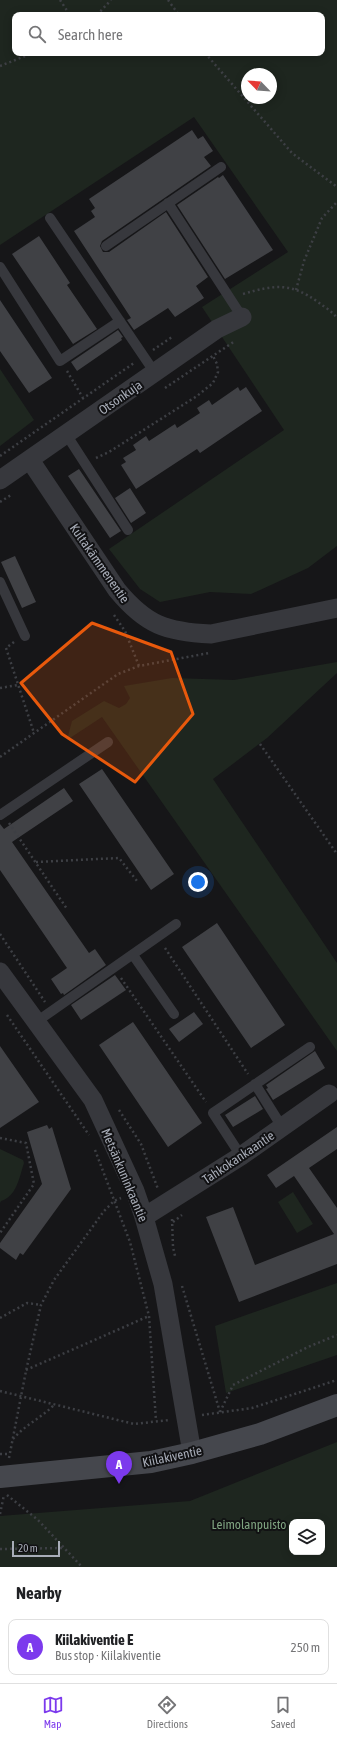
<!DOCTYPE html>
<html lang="en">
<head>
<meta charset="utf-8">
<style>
  body { margin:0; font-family:"Asap Condensed",sans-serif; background:#f6f6f6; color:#202124 }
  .controls { position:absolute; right:12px; bottom:12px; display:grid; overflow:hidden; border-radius:8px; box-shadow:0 2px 10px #0003 }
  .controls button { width:36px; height:36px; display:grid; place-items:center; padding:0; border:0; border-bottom:1px solid #e0e0e0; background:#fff; color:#202124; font:20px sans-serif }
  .compass { position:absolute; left:241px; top:68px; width:36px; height:36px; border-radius:50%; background:#fff; box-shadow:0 2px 10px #0003; rotate:295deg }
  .scale { position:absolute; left:12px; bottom:10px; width:48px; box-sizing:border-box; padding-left:4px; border:2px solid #a8adb8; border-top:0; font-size:11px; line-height:14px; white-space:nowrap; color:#a8adb8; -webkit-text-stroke:3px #111113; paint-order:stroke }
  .you { position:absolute; left:198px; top:882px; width:14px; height:14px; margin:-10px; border:3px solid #fff; border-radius:50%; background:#1a73e8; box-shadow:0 0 0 6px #1a73e833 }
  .badge { display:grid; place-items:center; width:26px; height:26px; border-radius:50%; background:#7c3aed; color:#fff; font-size:13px; font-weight:700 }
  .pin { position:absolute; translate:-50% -33px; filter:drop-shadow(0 1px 2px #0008) }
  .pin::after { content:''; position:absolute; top:21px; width:14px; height:12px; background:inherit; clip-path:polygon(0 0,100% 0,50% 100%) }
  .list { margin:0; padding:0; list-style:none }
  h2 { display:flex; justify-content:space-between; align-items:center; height:52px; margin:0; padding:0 16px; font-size:17px }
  h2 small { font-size:13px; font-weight:400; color:#757577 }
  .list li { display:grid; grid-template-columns:26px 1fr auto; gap:12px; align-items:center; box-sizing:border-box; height:56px; margin:0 8px 8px; padding:0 8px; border:1px solid #e0e0e0; border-radius:8px }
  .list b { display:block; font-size:15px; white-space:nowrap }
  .list p { margin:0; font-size:13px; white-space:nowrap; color:#757577 }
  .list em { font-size:13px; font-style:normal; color:#757577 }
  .icon { flex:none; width:22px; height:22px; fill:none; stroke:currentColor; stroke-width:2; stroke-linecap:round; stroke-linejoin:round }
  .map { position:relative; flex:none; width:337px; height:1567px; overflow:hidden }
  .search { position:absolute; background:#fff; box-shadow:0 2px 10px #0003; left:12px; right:12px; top:12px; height:44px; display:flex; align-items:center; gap:10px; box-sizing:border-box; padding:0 14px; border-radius:8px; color:#757577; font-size:15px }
  .sheet { height:116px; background:#fff }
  nav { display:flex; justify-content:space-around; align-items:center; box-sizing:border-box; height:56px; border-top:1px solid #e0e0e0; background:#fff; font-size:11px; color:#757577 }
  nav a { display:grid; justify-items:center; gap:2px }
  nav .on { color:#7c3aed }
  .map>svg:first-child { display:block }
  .green { fill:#1e261f; fill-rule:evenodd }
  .building { fill:#404145 }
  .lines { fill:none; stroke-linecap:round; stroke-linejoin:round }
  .path { stroke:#3d3f44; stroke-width:2.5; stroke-dasharray:2 3; stroke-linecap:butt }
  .lane { stroke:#37383d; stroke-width:10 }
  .street { stroke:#37383d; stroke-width:19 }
  .secondary { stroke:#45474d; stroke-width:22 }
  .marked { fill:#e8590c; fill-opacity:0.2; stroke:#e8590c; stroke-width:3; stroke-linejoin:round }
  .labels { text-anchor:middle; stroke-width:4; stroke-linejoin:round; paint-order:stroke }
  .street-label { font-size:13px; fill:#a8adb8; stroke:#111113 }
  .park-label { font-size:13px; fill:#7fa381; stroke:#111113 }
</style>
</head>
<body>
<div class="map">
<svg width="337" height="1567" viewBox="0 0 337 1567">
  <rect width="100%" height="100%" fill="#161618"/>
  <path class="green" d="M0 0H337V546L308 568 251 594 210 592 160 602 140 589 109 549 284 430 202 307 288 252 194 117 0 245ZM15 15H322V53H15ZM247 74H271V98H247Z
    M0 369 34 420 0 446Z
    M337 662V673L267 738 213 779 337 963V1051L102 717 67 740 72 721 104 701 119 708 126 704 130 698 124 686 172 678 234 680Z
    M0 1149 23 1160 24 1163C19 1178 17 1196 1 1201L0 1203Z
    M293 1192 313 1224 297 1233 278 1202Z
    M337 1283V1355L226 1393 215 1326Z
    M337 1442V1567H0V1516L190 1501ZM292 1522H322V1552H292Z"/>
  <path class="building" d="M192 130 198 139 203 136 213 151 204 157 211 166 102 241 100 246 103 252H109L166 212 208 277 196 286 204 298 175 317 168 308 134 330 127 320 131 318 74 231 95 217 91 211 95 208 89 199Z
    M223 175 273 250 225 279 177 205 218 177 219 178Z
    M39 236 70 283 67 285 97 329 73 344 12 254Z
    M0 300 52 378 29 393 0 351Z
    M118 330 123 337 121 338 122 340 77 371 71 362Z
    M238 387 240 391 246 387 262 411 200 453 197 449 136 489 121 465 126 462 123 458 136 450 133 445 146 436 149 441 175 424 177 428 200 413 197 408 209 400 212 405Z
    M79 469 121 531 110 538 68 476Z
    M130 488 146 513 131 523 115 498Z
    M15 556 36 602 22 608 1 562Z
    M102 769 174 874 151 890 79 784Z
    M64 788 73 801 12 842 89 953 95 949 106 965 64 995 63 993 61 994 51 979 67 968 0 870V824L4 829Z
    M217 923 285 1025 251 1048 182 947Z
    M115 975 126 990 81 1020 71 1005Z
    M194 1012 203 1024 179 1042 169 1029Z
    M133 1022 202 1123 168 1147 99 1045Z
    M0 1046 39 1102 0 1128Z
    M315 1051 325 1068 273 1100 266 1089 268 1088 266 1085Z
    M255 1096 263 1109 233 1127 225 1115Z
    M47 1125 49 1129 52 1127 71 1189 23 1255 20 1253 16 1260 0 1248V1243L42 1184 27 1132Z
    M337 1127V1149L309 1168 337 1208V1264L239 1302 206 1217 233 1207 255 1265 334 1234 294 1176 276 1188 267 1175Z"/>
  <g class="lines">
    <path class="path" d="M60 0 70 15
      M168 0 179 15
      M97 15 111 0
      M205 53 292 153 337 187
      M0 66 33 53
      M296 290 304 261 322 218 337 202
      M243 294C274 285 290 282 318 302 324 307 332 311 337 318
      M153 350 172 337
      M67 371 83 398
      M165 388 235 341
      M0 456 134 363
      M96 458 109 452 197 396 213 383 218 372 217 364 213 356
      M0 502 11 495
      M114 615 125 631 139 666
      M14 642 6 648 34 733
      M0 688 18 685
      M260 744 337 854
      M0 757 118 674 139 666 209 653
      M9 823 67 909
      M36 862 119 858 137 881
      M0 934 45 1002
      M165 948 248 1074
      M121 978 206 1102
      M7 1015 89 1135
      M119 1110 141 1144 158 1189
      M0 1138 26 1143 34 1184 0 1233
      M95 1150 130 1242 149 1316 156 1421
      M172 1219 173 1247 175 1256
      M173 1222 182 1215
      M182 1286 220 1412
      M0 1318 27 1303 41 1305
      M26 1370 149 1316
      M0 1391 134 1424 169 1420
      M220 1412 233 1385 308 1347 337 1335
      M202 1415 252 1408 337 1380
      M13 1439C25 1425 41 1418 54 1405
      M0 1454H10
      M9 1458 26 1371 41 1305 54 1280 104 1211 114 1201 121 1198
      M7 1495 38 1520 82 1567
      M0 1514 4 1495
      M0 1549 65 1548"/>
    <path class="lane" d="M168 203 242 317
      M50 218 155 373
      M106 246 221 167
      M0 267 60 361 120 321
      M66 434 128 530
      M0 582 25 636
      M0 815 108 742
      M133 955 174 1014
      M36 1022 176 924
      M255 1084 282 1127
      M241 1156 213 1113 310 1047"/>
    <path class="street" d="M30 460 117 590C146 625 166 632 211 634L337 608
      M0 480 217 329 242 317
      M0 972 93 1100 135 1191 144 1217 163 1284 192 1453
      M144 1217 241 1156 329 1094"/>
    <path class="secondary" d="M0 1477 151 1462 192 1453 260 1434 337 1405"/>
  </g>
  <path class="marked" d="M92 623 171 652 193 714 135 782 62 734 21 683Z"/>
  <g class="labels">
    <g class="street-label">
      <text transform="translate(120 397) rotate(-35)" y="5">Otsonkuja</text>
      <text transform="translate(100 563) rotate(55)" y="5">Kultakämmenentie</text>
      <text transform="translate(238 1157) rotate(-34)" y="5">Tahkokankaantie</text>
      <text transform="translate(125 1175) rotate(67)" y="5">Metsänkuninkaantie</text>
      <text transform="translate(172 1456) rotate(-12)" y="5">Kiilakiventie</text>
    </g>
    <g class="park-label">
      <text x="249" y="1529">Leimolanpuisto</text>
    </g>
  </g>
</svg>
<div class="controls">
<button><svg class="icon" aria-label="layers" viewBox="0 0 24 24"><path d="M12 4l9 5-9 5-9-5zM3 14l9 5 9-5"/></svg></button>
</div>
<svg class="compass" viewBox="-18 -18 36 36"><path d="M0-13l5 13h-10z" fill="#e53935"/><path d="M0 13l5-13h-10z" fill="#757577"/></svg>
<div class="scale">20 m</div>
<div class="you"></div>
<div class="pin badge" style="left:119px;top:1484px">A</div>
<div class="search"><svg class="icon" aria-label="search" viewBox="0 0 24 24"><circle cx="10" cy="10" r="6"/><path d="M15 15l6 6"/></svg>Search here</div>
</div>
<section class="sheet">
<h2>Nearby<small></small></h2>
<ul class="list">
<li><span class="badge">A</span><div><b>Kiilakiventie E</b><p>Bus stop · Kiilakiventie</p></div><em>250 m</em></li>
</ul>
</section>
<nav>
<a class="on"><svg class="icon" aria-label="map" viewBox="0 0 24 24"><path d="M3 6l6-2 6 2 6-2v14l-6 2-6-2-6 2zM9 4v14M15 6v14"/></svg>Map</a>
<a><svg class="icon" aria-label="directions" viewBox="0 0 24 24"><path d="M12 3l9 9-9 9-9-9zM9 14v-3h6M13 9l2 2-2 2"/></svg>Directions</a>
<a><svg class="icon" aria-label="saved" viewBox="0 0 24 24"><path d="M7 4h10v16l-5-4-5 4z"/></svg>Saved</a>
</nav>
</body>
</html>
